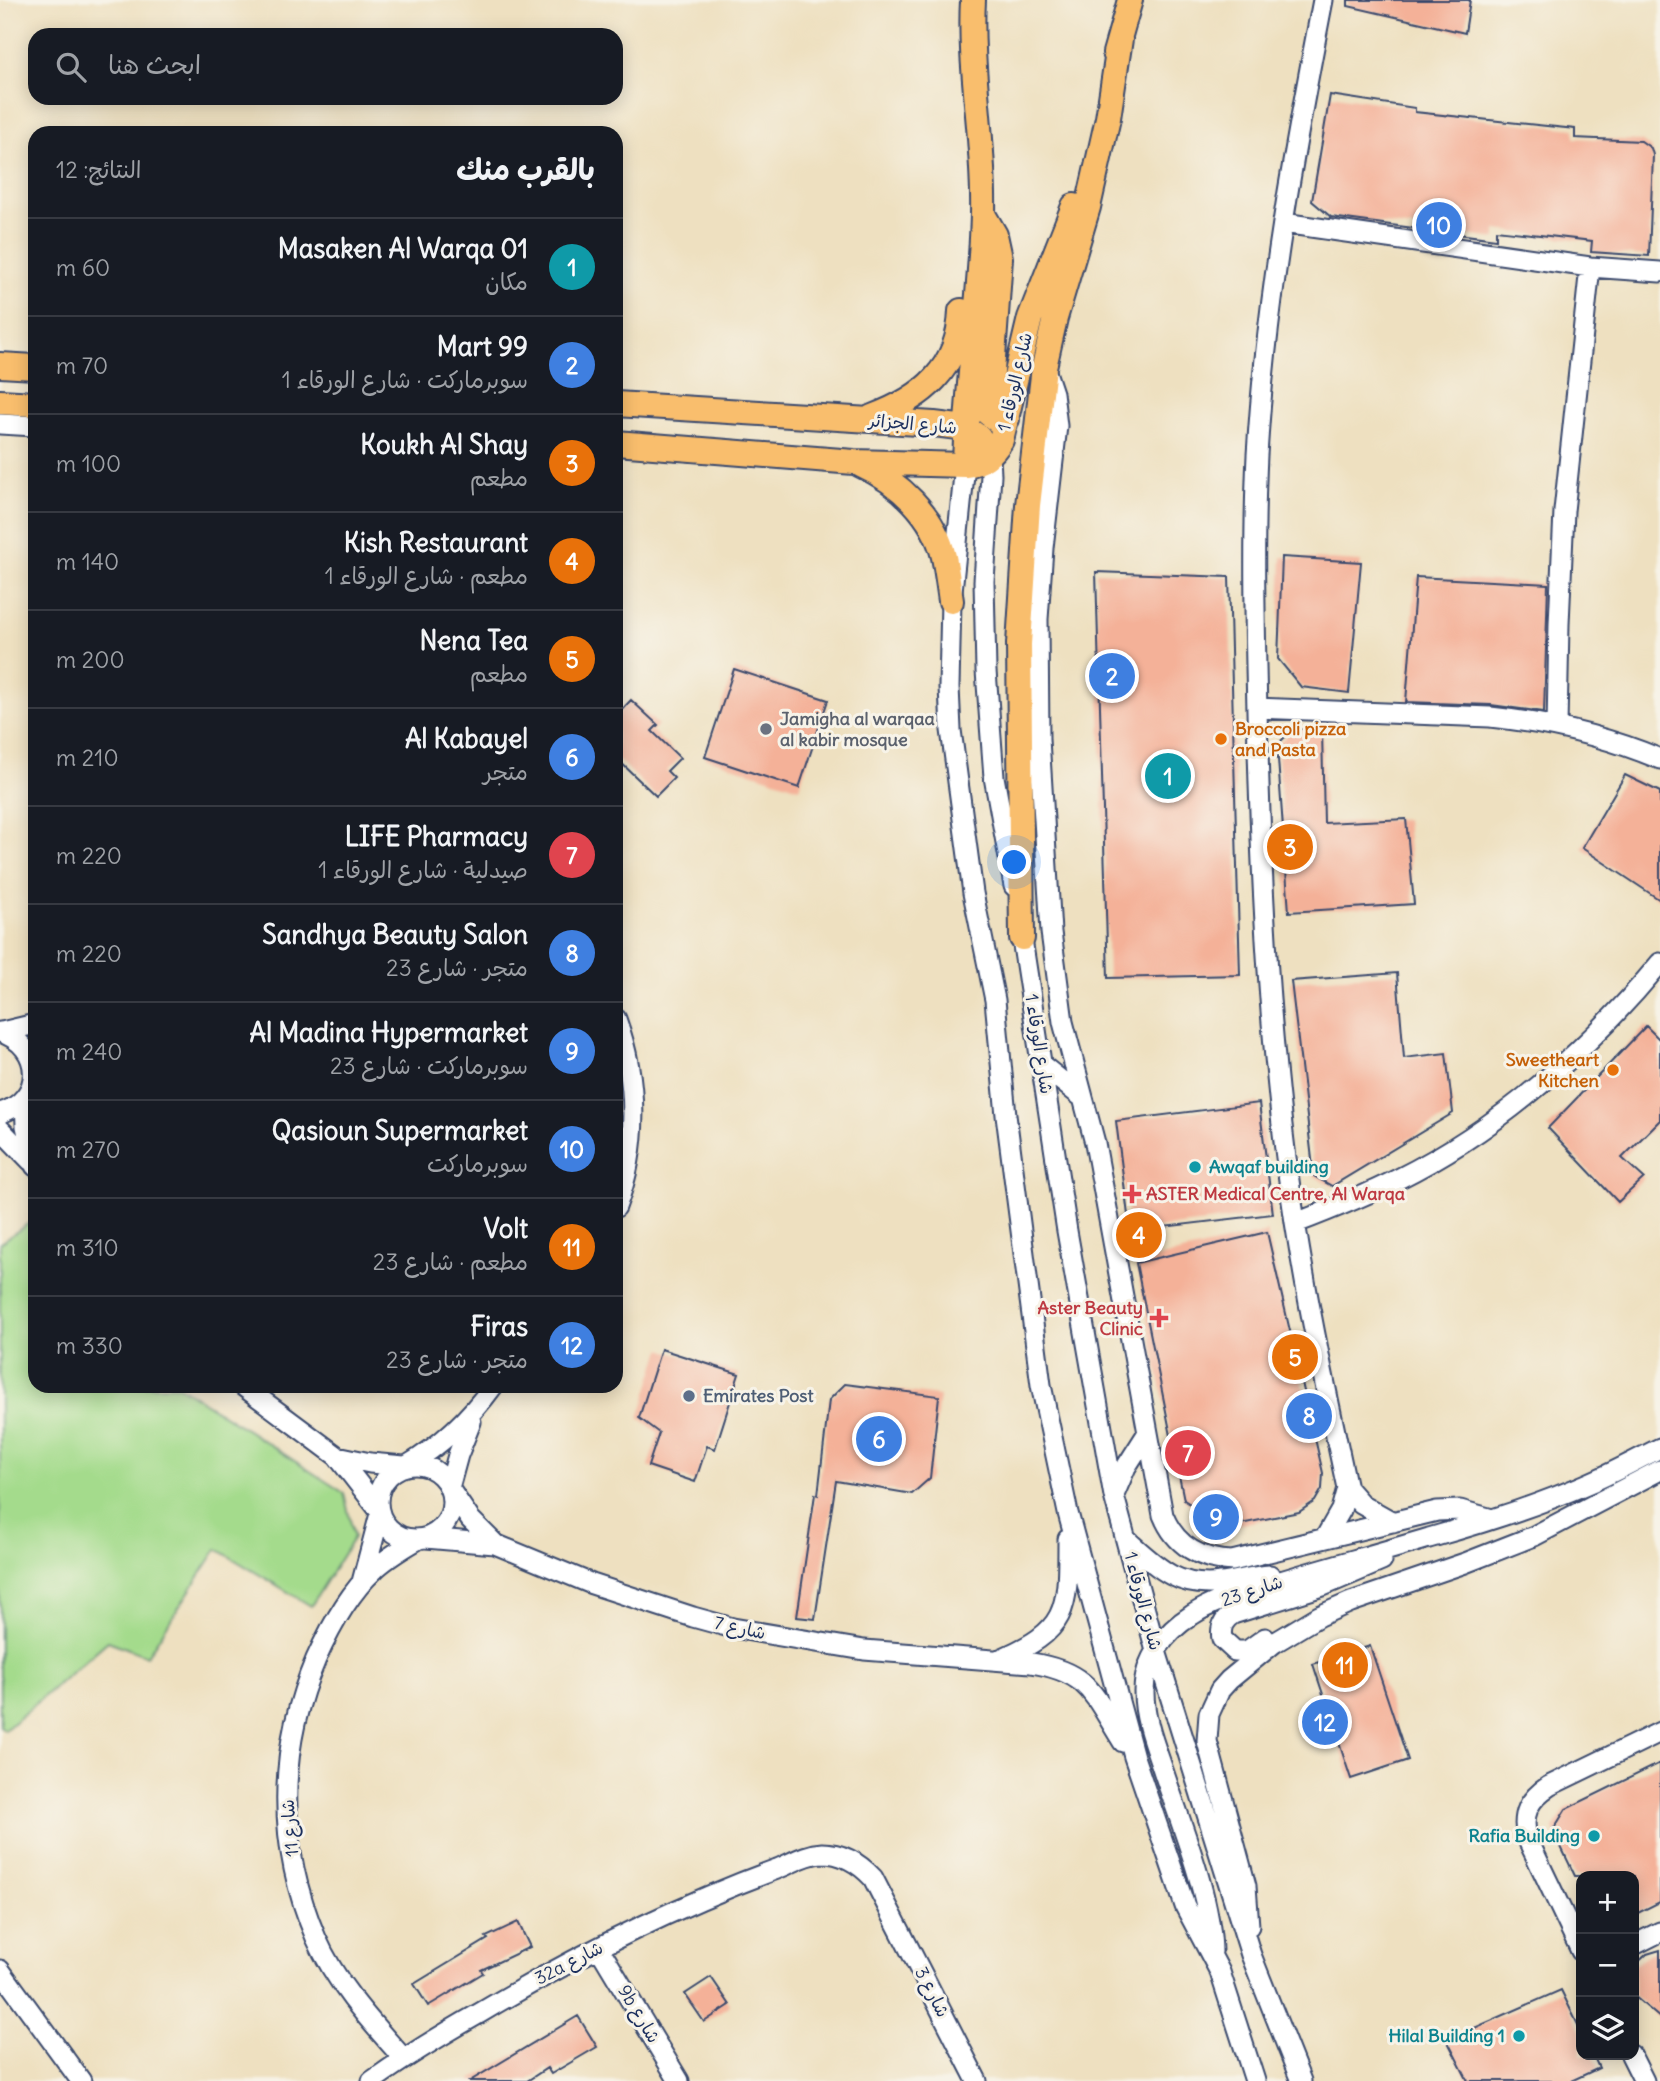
<!DOCTYPE html>
<html lang="ar">
<head>
<meta charset="utf-8">
<style>
  body { margin:0; font-family:Delius,"Playpen Sans Arabic",sans-serif; background:#242831; color:#f1f3f6; direction:rtl }
  .controls { position:absolute; right:21px; bottom:21px; display:grid; overflow:hidden; border-radius:14px; box-shadow:0 4px 18px #0003 }
  .controls button { width:63px; height:63px; display:grid; place-items:center; padding:0; border:0; border-bottom:2px solid #363941; background:#171b24; color:#f1f3f6; font:35px sans-serif }
  .you { position:absolute; left:1015px; top:863px; width:24px; height:24px; margin:-18px; border:5px solid #fff; border-radius:50%; background:#1a73e8; box-shadow:0 0 0 10px #1a73e833 }
  .badge { display:grid; place-items:center; width:46px; height:46px; border-radius:50%; background:#db2777; color:#fff; font-size:23px; font-weight:700 }
  .pin { position:absolute; translate:-50% -50%; border:4px solid #fff; box-shadow:0 2px 7px #0006 }
  .list { margin:0; padding:0; list-style:none }
  h2 { display:flex; justify-content:space-between; align-items:center; height:91px; margin:0; padding:0 28px; font-size:30px }
  h2 small { font-size:23px; font-weight:400; color:#9ea1a6 }
  .list li { display:grid; grid-template-columns:46px 1fr auto; gap:21px; align-items:center; box-sizing:border-box; height:98px; padding:0 28px; border-top:2px solid #363941 }
  .list b { display:block; font-size:26px; white-space:nowrap }
  .list p { margin:0; font-size:23px; white-space:nowrap; color:#9ea1a6 }
  .list em { font-size:23px; font-style:normal; color:#9ea1a6 }
  .icon { flex:none; width:38px; height:38px; fill:none; stroke:currentColor; stroke-width:2; stroke-linecap:round; stroke-linejoin:round }
  .map { position:relative; flex:none; width:1660px; height:2081px; overflow:hidden; direction:ltr }
  .search { position:absolute; background:#171b24; box-shadow:0 4px 18px #0003; left:28px; top:28px; width:595px; height:77px; display:flex; align-items:center; gap:18px; box-sizing:border-box; padding:0 24px; border-radius:21px; color:#9ea1a6; font-size:26px }
  .panel { position:absolute; background:#171b24; box-shadow:0 4px 18px #0003; left:28px; top:126px; width:595px; height:1267px; border-radius:21px; direction:rtl }
  .map>svg:first-child { display:block }
  .green { fill:#a4db8c; stroke:#608575; stroke-width:2 }
  .building { fill:#f4b198 }
  .lines { fill:none; stroke-linecap:round; stroke-linejoin:round }
  .minor-casing { stroke:#3b4a6d; stroke-width:23 }
  .major-casing { stroke:#3b4a6d; stroke-width:28 }
  .minor { stroke:#fff; stroke-width:19 }
  .major { stroke:#f9be6d; stroke-width:24 }
  .worship-dot { fill:#6b7280; stroke:#f7f3e8; stroke-width:2.5 }
  .food-dot { fill:#e8710a; stroke:#f7f3e8; stroke-width:2.5 }
  .culture-dot { fill:#0f9aa8; stroke:#f7f3e8; stroke-width:2.5 }
  .health-dot { fill:#e0444e; stroke:#f7f3e8; stroke-width:2.5 }
  .service-dot { fill:#5c6f8a; stroke:#f7f3e8; stroke-width:2.5 }
  .labels { text-anchor:middle; stroke-width:6; stroke-linejoin:round; paint-order:stroke }
  .street-label { font-size:18px; fill:#1b2f5e; stroke:#f7f3e8 }
  .worship-label { font-size:18px; font-weight:bold; fill:#5b616d; stroke:#f7f3e8; text-anchor:start }
  .food-label { font-size:18px; font-weight:bold; fill:#c56008; stroke:#f7f3e8; text-anchor:start }
  .culture-label { font-size:18px; font-weight:bold; fill:#0d838f; stroke:#f7f3e8; text-anchor:end }
  .health-label { font-size:18px; font-weight:bold; fill:#be3a42; stroke:#f7f3e8; text-anchor:start }
  .service-label { font-size:18px; font-weight:bold; fill:#4e5e75; stroke:#f7f3e8; text-anchor:start }
</style>
</head>
<body>
<div class="map">
<svg width="1660" height="2081" viewBox="0 0 1660 2081">
  <rect width="100%" height="100%" fill="#f7f3e8"/>
  <filter id="ink" filterUnits="userSpaceOnUse"><feTurbulence type="fractalNoise" baseFrequency=".0143" numOctaves="2"/><feDisplacementMap in="SourceGraphic" scale="14" xChannelSelector="R" yChannelSelector="G"/><feConvolveMatrix kernelMatrix="1 2 1 2 8 2 1 2 1" color-interpolation-filters="sRGB"/></filter>
  <filter id="wash" filterUnits="userSpaceOnUse"><feTurbulence type="fractalNoise" baseFrequency=".00686" numOctaves="4" result="noise"/><feDisplacementMap in="SourceGraphic" scale="28" xChannelSelector="R" yChannelSelector="G"/><feGaussianBlur stdDeviation="1.57" result="paint"/><feColorMatrix in="noise" values="0 0 0 0 0 0 0 0 0 0 0 0 0 0 0 0 0 1.4 0 .05"/><feComposite in="paint" operator="in"/></filter>
  <g filter="url(#wash)">
    <rect width="100%" height="100%" fill="#eee0c0"/>
    <path class="green" d="M35 1219V1386H179L344 1493 354 1537 311 1606 217 1549 147 1656 108 1641 5 1730 0 1726V1243Z"/>
    <g id="blocks">
      <path class="building" d="M1348 0H1470L1465 33 1348 6Z
        M1330 95 1415 108V112L1575 129V138L1641 141 1651 148 1653 155 1649 256 1591 252 1592 241 1496 230V239L1331 217 1312 201Z
        M1282 557 1361 562 1349 693 1301 687 1278 659Z
        M1096 572 1229 577 1240 975 1108 978Z
        M1416 577 1548 584 1544 712 1491 705 1406 702Z
        M734 669 828 700 799 788 705 757Z
        M631 700 658 725 652 731 680 758 667 771 674 778 656 796 616 758V716Z
        M1293 729H1322L1324 823 1406 819 1414 904 1289 912 1277 745Z
        M1625 775 1660 792V900L1582 848Z
        M1397 973 1404 1058 1446 1053 1453 1113 1332 1186 1314 1176 1291 981Z
        M1646 1026 1660 1040V1120L1622 1158 1644 1178 1618 1202 1548 1128Z
        M1259 1103 1273 1214 1130 1231 1116 1121Z
        M1267 1232 1323 1473 1322 1489 1315 1501 1299 1512 1226 1527 1184 1500 1136 1263Z
        M661 1349 739 1374 715 1449 707 1446 695 1482 648 1466 659 1433 639 1418Z
        M845 1384 939 1396 930 1478 912 1494 836 1481 815 1619 797 1617 815 1494 818 1495 829 1400Z
        M1370 1646 1408 1760 1351 1779 1313 1664Z
        M1660 1763V1902L1634 1915V1876H1575L1553 1830 1566 1809Z
        M518 1922 530 1947 481 1970 483 1973 428 2006 414 1984 488 1939 486 1937Z
        M1660 1950V2018L1634 1996V1966L1647 1954Z
        M711 1977 730 2005 704 2022 685 1994Z
        M1561 1990 1581 2031V2055H1593L1599 2068 1571 2081H1468L1447 2040Z
        M578 2016 597 2047 551 2074 547 2068 527 2081H470Z"/>
    </g>
  </g>
  <g filter="url(#ink)">
    <use href="#blocks" fill-opacity="0" stroke="#3b4a6d" stroke-width="2"/>
    <g class="lines">
      <defs>
        <path id="minor" d="M1323 0C1294 150 1266 301 1257 455 1253 540 1255 626 1257 711 1261 882 1269 1053 1295 1222 1309 1311 1328 1400 1347 1488L1341 1510 1325 1538
          M1283 223 1590 267 1660 272
          M1046 372 1053 393 1057 426 1043 548 1038 619 1039 739 1051 932 1063 1022 1095 1143 1163 1515C1175 1545 1200 1560 1232 1561L1437 1511 1460 1510 1492 1519
          M0 424 35 426
          M990 456 991 475 984 581 986 671 994 777 1014 886
          M965 465 951 601 949 687 951 730 973 893 995 1000 1006 1115 1041 1385 1068 1513 1134 1757 1185 1906 1220 1972 1255 2081
          M1257 708 1490 717C1549 723 1605 736 1660 759
          M1557 727 1559 624 1564 511 1590 267
          M1020 926 1067 1231 1114 1496 1156 1651 1251 1955 1301 2081
          M616 1019C638 1079 639 1147 616 1207
          M0 1032C44 1046 45 1100 0 1113
          M2 1032 35 1024
          M1043 1066 1083 1098
          M25 1098 26 1126 35 1166
          M0 1129 31 1161
          M1296 1223C1330 1210 1365 1196 1398 1179 1499 1129 1589 1049 1660 963
          M243 1386 337 1456 379 1510
          M337 1456 370 1463 404 1466
          M378 1502a37 37 0 1 1 74 0a37 37 0 1 1-74 0Z
          M408 1465C443 1444 469 1419 493 1386
          M449 1488 458 1455 471 1422
          M1347 1488 1361 1504 1393 1522
          M451 1491 470 1519 495 1544
          M1114 1495 1126 1467 1147 1434
          M426 1538 495 1544 592 1584 693 1617 733 1628 864 1650 1031 1663C1091 1672 1094 1697 1123 1742
          M1127 1540C1157 1567 1178 1589 1221 1583 1237 1581 1253 1576 1270 1575
          M362 1582 380 1514
          M1265 1638 1247 1651H1235L1222 1639C1220 1628 1223 1620 1233 1614L1323 1586 1382 1561
          M998 1660C1069 1630 1068 1610 1068 1539
          M1249 1926 1246 1886 1207 1741 1209 1714 1220 1690 1229 1680 1274 1643 1319 1616 1351 1602 1465 1563 1534 1536 1660 1470
          M1634 1945 1660 1932
          M599 1948 679 2081
          M1581 1951 1527 1838C1521 1814 1529 1799 1549 1786L1660 1732
          M1212 1952C1211 1895 1179 1820 1161 1764 1153 1741 1144 1717 1144 1692 1144 1659 1165 1632 1192 1615 1216 1599 1244 1593 1271 1584 1323 1568 1376 1554 1429 1538 1483 1523 1537 1506 1589 1483 1613 1473 1636 1460 1660 1448
          M0 1970 81 2081
          M1631 2055 1644 2081
          M403 2058C370 2021 336 1984 316 1938 277 1847 277 1750 316 1659 330 1628 348 1594 374 1570 386 1558 402 1549 417 1540
          M372 2081C407 2056 443 2034 480 2013 574 1957 674 1907 777 1869 792 1863 805 1854 822 1853 842 1853 859 1863 873 1878L977 2081"/>
        <path id="major" d="M1115 53 1130 0
          M984 216 995 235 1000 258 989 414 999 422 1007 419
          M0 365 35 367
          M0 402 35 404
          M616 404 934 424 966 428 979 437
          M872 417C923 398 959 369 961 311
          M616 443 854 462 965 465C982 463 992 455 1001 440L1030 318 1074 206
          M861 465C899 482 934 515 944 557 947 571 949 587 951 601
          M965 465C967 381 981 297 983 214 985 142 969 71 973 0
          M1022 938 1019 644 1028 505 1044 367 1055 318 1088 207 1108 118 1120 39"/>
      </defs>
      <use href="#minor" class="minor-casing"/>
      <use href="#major" class="major-casing"/>
      <use href="#minor" class="minor"/>
      <use href="#major" class="major"/>
    </g>
  </g>
  <circle class="worship-dot" cx="766" cy="729" r="7"/>
  <g class="food-dot">
    <circle cx="1221" cy="739" r="7"/>
    <circle cx="1613" cy="1070" r="7"/>
  </g>
  <g class="culture-dot">
    <circle cx="1195" cy="1167" r="7"/>
    <circle cx="1594" cy="1836" r="7"/>
    <circle cx="1519" cy="2036" r="7"/>
  </g>
  <g class="health-dot">
    <path d="M1128.5 1183.5h7v7h7v7h-7v7h-7v-7h-7v-7h7z"/>
    <path d="M1155.5 1307.5h7v7h7v7h-7v7h-7v-7h-7v-7h7z"/>
  </g>
  <circle class="service-dot" cx="689" cy="1396" r="7"/>
  <g class="labels">
    <g class="street-label">
      <text transform="translate(1015 382) rotate(-77)" y="6">شارع الورقاء 1</text>
      <text transform="translate(913 424) rotate(5)" y="6">شارع الجزائر</text>
      <text transform="translate(1039 1044) rotate(81)" y="6">شارع الورقاء 1</text>
      <text transform="translate(1252 1591) rotate(-18)" y="6">شارع 23</text>
      <text transform="translate(1143 1601) rotate(75)" y="6">شارع الورقاء 1</text>
      <text transform="translate(740 1628) rotate(12)" y="6">شارع 7</text>
      <text transform="translate(290 1828) rotate(-95)" y="6">شارع 11</text>
      <text transform="translate(569 1963) rotate(-27)" y="6">32a شارع</text>
      <text transform="translate(932 1992) rotate(63)" y="6">شارع 3</text>
      <text transform="translate(639 2014) rotate(59)" y="6">9b شارع</text>
    </g>
    <g class="worship-label">
      <text x="780" y="725">Jamigha al warqaa<tspan x="780" dy="21">al kabir mosque</tspan></text>
    </g>
    <g class="food-label">
      <text x="1235" y="735">Broccoli pizza<tspan x="1235" dy="21">and Pasta</tspan></text>
      <text x="1599" y="1066" text-anchor="end">Sweetheart<tspan x="1599" dy="21">Kitchen</tspan></text>
    </g>
    <g class="culture-label">
      <text x="1209" y="1173" text-anchor="start">Awqaf building</text>
      <text x="1580" y="1842">Rafia Building</text>
      <text x="1505" y="2042">Hilal Building 1</text>
    </g>
    <g class="health-label">
      <text x="1146" y="1200">ASTER Medical Centre, Al Warqa</text>
      <text x="1143" y="1314" text-anchor="end">Aster Beauty<tspan x="1143" dy="21">Clinic</tspan></text>
    </g>
    <g class="service-label">
      <text x="703" y="1402">Emirates Post</text>
    </g>
  </g>
</svg>
<div class="controls">
<button>+</button>
<button>−</button>
<button><svg class="icon" aria-label="layers" viewBox="0 0 24 24"><path d="M12 4l9 5-9 5-9-5zM3 14l9 5 9-5"/></svg></button>
</div>
<div class="you"></div>
<div class="pin badge" style="left:1168px;top:776px;background:#0f9aa8">1</div>
<div class="pin badge" style="left:1112px;top:676px;background:#3f7fe0">2</div>
<div class="pin badge" style="left:1290px;top:847px;background:#e8710a">3</div>
<div class="pin badge" style="left:1139px;top:1235px;background:#e8710a">4</div>
<div class="pin badge" style="left:1295px;top:1357px;background:#e8710a">5</div>
<div class="pin badge" style="left:879px;top:1439px;background:#3f7fe0">6</div>
<div class="pin badge" style="left:1188px;top:1453px;background:#e0444e">7</div>
<div class="pin badge" style="left:1309px;top:1416px;background:#3f7fe0">8</div>
<div class="pin badge" style="left:1216px;top:1517px;background:#3f7fe0">9</div>
<div class="pin badge" style="left:1439px;top:225px;background:#3f7fe0">10</div>
<div class="pin badge" style="left:1345px;top:1665px;background:#e8710a">11</div>
<div class="pin badge" style="left:1325px;top:1722px;background:#3f7fe0">12</div>
<div class="search"><svg class="icon" aria-label="search" viewBox="0 0 24 24"><circle cx="10" cy="10" r="6"/><path d="M15 15l6 6"/></svg>ابحث هنا</div>
<section class="panel">
<h2>بالقرب منك<small>النتائج: 12</small></h2>
<ul class="list">
<li><span class="badge" style="background:#0f9aa8">1</span><div><b>Masaken Al Warqa 01</b><p>مكان</p></div><em>60 m</em></li>
<li><span class="badge" style="background:#3f7fe0">2</span><div><b>99 Mart</b><p>سوبرماركت · شارع الورقاء 1</p></div><em>70 m</em></li>
<li><span class="badge" style="background:#e8710a">3</span><div><b>Koukh Al Shay</b><p>مطعم</p></div><em>100 m</em></li>
<li><span class="badge" style="background:#e8710a">4</span><div><b>Kish Restaurant</b><p>مطعم · شارع الورقاء 1</p></div><em>140 m</em></li>
<li><span class="badge" style="background:#e8710a">5</span><div><b>Nena Tea</b><p>مطعم</p></div><em>200 m</em></li>
<li><span class="badge" style="background:#3f7fe0">6</span><div><b>Al Kabayel</b><p>متجر</p></div><em>210 m</em></li>
<li><span class="badge" style="background:#e0444e">7</span><div><b>LIFE Pharmacy</b><p>صيدلية · شارع الورقاء 1</p></div><em>220 m</em></li>
<li><span class="badge" style="background:#3f7fe0">8</span><div><b>Sandhya Beauty Salon</b><p>متجر · شارع 23</p></div><em>220 m</em></li>
<li><span class="badge" style="background:#3f7fe0">9</span><div><b>Al Madina Hypermarket</b><p>سوبرماركت · شارع 23</p></div><em>240 m</em></li>
<li><span class="badge" style="background:#3f7fe0">10</span><div><b>Qasioun Supermarket</b><p>سوبرماركت</p></div><em>270 m</em></li>
<li><span class="badge" style="background:#e8710a">11</span><div><b>Volt</b><p>مطعم · شارع 23</p></div><em>310 m</em></li>
<li><span class="badge" style="background:#3f7fe0">12</span><div><b>Firas</b><p>متجر · شارع 23</p></div><em>330 m</em></li>
</ul>
</section>
</div>
</body>
</html>
